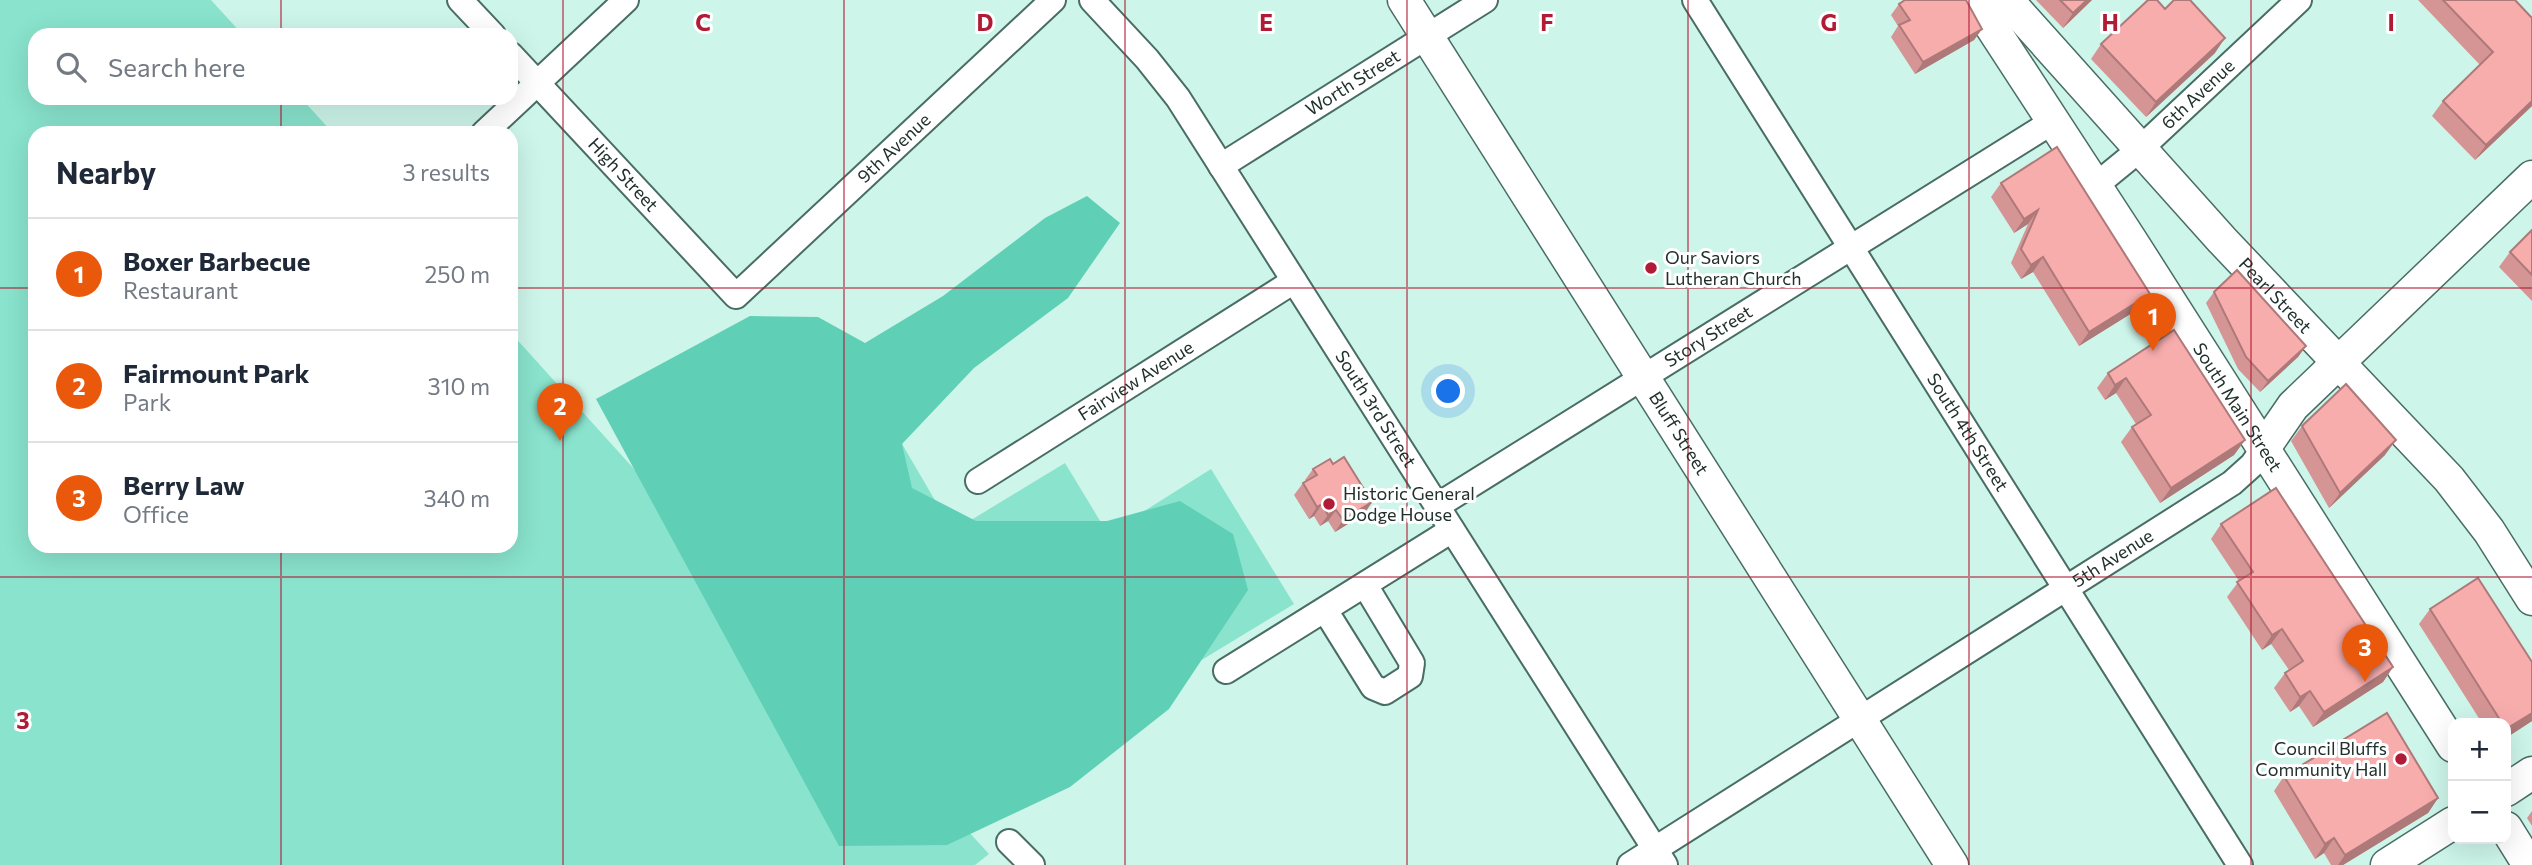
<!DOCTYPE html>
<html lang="en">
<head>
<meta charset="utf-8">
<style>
  body { margin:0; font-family:Commissioner,sans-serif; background:#f6f6f7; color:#1f2937 }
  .controls { position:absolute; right:21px; bottom:21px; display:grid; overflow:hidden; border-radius:14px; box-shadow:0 7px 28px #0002 }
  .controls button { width:63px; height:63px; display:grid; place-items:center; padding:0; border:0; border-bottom:2px solid #e0e1e3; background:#fff; color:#1f2937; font:35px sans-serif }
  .you { position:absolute; left:1449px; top:392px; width:24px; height:24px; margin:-18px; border:5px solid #fff; border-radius:50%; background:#1a73e8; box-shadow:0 0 0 10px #1a73e833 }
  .badge { display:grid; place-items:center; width:46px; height:46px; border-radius:50%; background:#ea580c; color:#fff; font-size:23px; font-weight:700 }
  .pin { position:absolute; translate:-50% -58px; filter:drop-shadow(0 2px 4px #0008) }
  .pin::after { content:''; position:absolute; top:37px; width:24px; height:21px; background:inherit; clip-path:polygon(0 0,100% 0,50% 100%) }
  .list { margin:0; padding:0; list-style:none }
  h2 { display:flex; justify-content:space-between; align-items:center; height:91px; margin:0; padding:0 28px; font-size:30px }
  h2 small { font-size:23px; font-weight:400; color:#747a83 }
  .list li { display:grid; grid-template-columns:46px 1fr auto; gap:21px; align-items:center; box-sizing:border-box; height:112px; padding:0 28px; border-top:2px solid #e0e1e3 }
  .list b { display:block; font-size:26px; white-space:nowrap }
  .list p { margin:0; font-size:23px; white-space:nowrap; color:#747a83 }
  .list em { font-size:23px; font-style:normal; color:#747a83 }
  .icon { flex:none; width:38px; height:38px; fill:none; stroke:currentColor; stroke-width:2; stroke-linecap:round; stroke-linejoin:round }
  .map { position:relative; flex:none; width:2532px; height:865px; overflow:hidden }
  .search { position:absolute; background:#fff; box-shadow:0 7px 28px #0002; left:28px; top:28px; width:490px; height:77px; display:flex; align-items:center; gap:18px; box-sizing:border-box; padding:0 24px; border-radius:21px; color:#747a83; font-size:26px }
  .panel { position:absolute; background:#fff; box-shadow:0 7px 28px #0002; left:28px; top:126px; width:490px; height:427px; border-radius:21px }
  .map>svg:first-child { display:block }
  .green { fill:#89e3cd }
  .forest { fill:#5fd0b6 }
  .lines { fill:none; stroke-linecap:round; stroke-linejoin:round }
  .minor-casing { stroke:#496d64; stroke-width:28 }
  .major-casing { stroke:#496d64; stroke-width:35 }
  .minor { stroke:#fff; stroke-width:24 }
  .major { stroke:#fff; stroke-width:32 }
  .wall { fill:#d59595 }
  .shaded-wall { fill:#ae7979 }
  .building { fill:#f8adad; stroke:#ae7979; stroke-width:2 }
  .grid { fill:none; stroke:#b01c35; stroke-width:2; stroke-opacity:0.55 }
  .poi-dot { fill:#b01c35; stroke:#fff; stroke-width:2.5 }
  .labels { text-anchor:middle; stroke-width:6; stroke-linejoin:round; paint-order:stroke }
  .street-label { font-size:18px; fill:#20302b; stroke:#fff }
  .poi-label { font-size:18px; fill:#20302b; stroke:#fff; text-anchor:start }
  .grid-label { font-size:23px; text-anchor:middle; font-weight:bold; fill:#b01c35; stroke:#fff; stroke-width:6; stroke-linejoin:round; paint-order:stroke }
</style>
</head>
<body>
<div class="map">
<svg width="2532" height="865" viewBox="0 0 2532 865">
  <rect width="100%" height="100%" fill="#cdf5ea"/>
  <path class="green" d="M0 0H211L243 35H35V98H301L333 133H35V546H511V333L701 543 888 420 953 531 1065 463 1108 534 1211 469 1294 604 976 797 955 817 989 854 975 865H0Z"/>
  <path class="forest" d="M1087 196 1120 223 1068 298 974 368 902 444 912 488 976 521H1107L1180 501 1233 534 1248 590 1169 709 1070 787 947 845 839 846 596 399 750 316 818 317 865 343 943 296 1045 218Z"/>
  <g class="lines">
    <defs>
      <g id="minor">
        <path d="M460 0 493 35"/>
        <path id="s1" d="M1092 0 1147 59 1178 98 1665 865"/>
        <path id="s2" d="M1695 0 2240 865"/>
        <path id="s3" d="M511 55 736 296 1053 0"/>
        <path d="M484 133 626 0"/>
        <path id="s4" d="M1221 166 1485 0"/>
        <path id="s5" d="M2095 186 2139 150 2299 0"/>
        <path id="s6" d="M978 481 1294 281"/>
        <path id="s7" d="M1437 506 2052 122"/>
        <path d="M1325 610 1373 687 1385 692 1410 676 1412 663 1365 585"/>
        <path d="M1226 671 1452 530"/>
        <path d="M1009 842 1032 865"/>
        <path id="s8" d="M1630 865 2232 483 2252 465 2264 448"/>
      </g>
      <g id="major">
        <path id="s9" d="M1404 0 1952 865"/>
        <path id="s10" d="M1974 0 2130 239 2453 746"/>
        <path id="s11" d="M2007 0 2222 240 2449 479 2489 531 2532 599"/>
        <path d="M2264 448 2293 406 2532 177"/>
        <path d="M2506 790 2532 773"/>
        <path d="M2506 828 2529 865"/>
        <path d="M2387 865 2453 823"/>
      </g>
    </defs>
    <use href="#minor" class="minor-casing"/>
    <use href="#major" class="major-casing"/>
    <use href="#minor" class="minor"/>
    <use href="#major" class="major"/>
  </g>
  <path class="wall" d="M2036 0H2092L2063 28Z
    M2418 0H2515L2532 18V106L2475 160 2432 116 2443 101 2480 65Z
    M1899 4 1982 29 1974 40 1915 74 1891 37 1898 26 1891 15Z
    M2165 9 2215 53 2146 117 2091 59 2101 44Z
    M2057 147 2140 308 2079 346 2033 272 2021 279 2011 263 2028 224 2014 233 1991 197 2001 183Z
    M2532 230V301L2499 267 2510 252Z
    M2214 292 2306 346 2298 357 2260 392 2238 369 2206 303Z
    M2174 330 2245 440 2234 455 2160 503 2121 442 2132 427 2136 424 2116 393 2105 400 2097 388 2108 373Z
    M2302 426 2385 455 2329 508 2291 441Z
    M1333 464 1372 502 1364 514 1335 532 1328 521 1320 526 1314 516 1309 519 1294 495 1303 483 1306 481 1305 480 1313 469Z
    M2221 524 2393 667 2383 682 2313 727 2299 706 2290 712 2274 688 2285 673 2289 670 2271 644 2262 650 2227 597 2239 581 2211 539Z
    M2430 609 2532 662V721L2506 738V723H2482L2419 624Z
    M2284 776 2438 798 2428 813 2343 865H2331L2324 853 2315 859 2274 791Z
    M2532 811V826L2527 818Z"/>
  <path class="shaded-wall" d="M2087 0H2092L2063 28 2073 13Z
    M1982 29 1974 40 1915 74 1923 62Z
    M2225 38 2215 53 2146 117 2156 102Z
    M2532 101V106L2475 160 2486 145Z
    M2038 210 2028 224 2014 233 2024 219Z
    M2043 257 2033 272 2021 279 2031 265Z
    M2150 294 2140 308 2079 346 2089 332Z
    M2306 346 2298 357 2260 392 2268 381Z
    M2126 378 2116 393 2105 400 2115 385Z
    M2245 440 2234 455 2160 503 2171 488Z
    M2396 440 2385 455 2329 508 2340 493Z
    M1372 502 1364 514 1335 532 1343 520Z
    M1322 504 1314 516 1309 519 1317 507Z
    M1336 510 1328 521 1320 526 1328 515Z
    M2282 629 2271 644 2262 650 2272 635Z
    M2393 667 2383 682 2313 727 2324 712Z
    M2310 691 2299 706 2290 712 2300 697Z
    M2532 713V721L2506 738V730Z
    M2438 798 2428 813 2343 865H2338L2345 855Z
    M2334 838 2324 853 2315 859 2325 844Z"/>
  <path class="building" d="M1905 0H1966L1982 29 1923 62 1899 25 1910 20 1899 4Z
    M2060 0H2087L2073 13Z
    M2148 0H2157L2165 9 2174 0H2190L2225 38 2156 102 2101 44Z
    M2443 0H2515L2532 18V101L2486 145 2443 101 2493 52Z
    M2057 147 2150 294 2089 332 2043 257 2031 265 2021 249 2038 210 2024 219 2001 183Z
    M2532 230V275L2510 252Z
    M2237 270 2306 346 2268 381 2246 357 2214 292Z
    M2174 330 2245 440 2171 488 2132 427 2151 415 2126 378 2115 385 2108 373Z
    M2346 384 2396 440 2340 493 2302 426Z
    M1344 457 1372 502 1343 520 1336 510 1328 515 1322 504 1317 507 1303 483 1317 475 1313 469 1330 459 1333 464Z
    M2276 488 2393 667 2324 712 2310 691 2300 697 2285 673 2303 661 2282 629 2272 635 2237 582 2253 572 2221 524Z
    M2478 578 2532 662V713L2506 729V723H2502L2430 609Z
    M2387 713 2438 798 2345 855 2334 838 2325 844 2284 776Z"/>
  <path class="grid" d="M281 0V35M563 0V865M844 0V865M1125 0V865M1407 0V865M1688 0V865M1969 0V865M2251 0V865M281 98V133M0 288H35M511 288H2532M281 546V865M0 577H2532"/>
  <g class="poi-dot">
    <circle cx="1651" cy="268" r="7"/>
    <circle cx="1329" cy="504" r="7"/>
    <circle cx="2401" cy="759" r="7"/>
  </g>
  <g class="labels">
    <g class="street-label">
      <text dy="6" stroke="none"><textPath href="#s4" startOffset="156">Worth Street</textPath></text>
      <text dy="6" stroke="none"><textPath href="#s5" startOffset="138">6th Avenue</textPath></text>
      <text dy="6" stroke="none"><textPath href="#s3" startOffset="546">9th Avenue</textPath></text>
      <text dy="6" stroke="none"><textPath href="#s3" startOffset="164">High Street</textPath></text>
      <text dy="6" stroke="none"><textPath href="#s11" startOffset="399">Pearl Street</textPath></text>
      <text dy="6" stroke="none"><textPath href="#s7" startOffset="320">Story Street</textPath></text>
      <text dy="6" stroke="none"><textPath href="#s6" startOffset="187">Fairview Avenue</textPath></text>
      <text dy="6" stroke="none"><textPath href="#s10" startOffset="485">South Main Street</textPath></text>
      <text dy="6" stroke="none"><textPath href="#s1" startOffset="499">South 3rd Street</textPath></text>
      <text dy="6" stroke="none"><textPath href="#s2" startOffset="511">South 4th Street</textPath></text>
      <text dy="6" stroke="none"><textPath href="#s9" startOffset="513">Bluff Street</textPath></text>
      <text dy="6" stroke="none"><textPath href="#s8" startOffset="572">5th Avenue</textPath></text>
    </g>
    <g class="poi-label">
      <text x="1665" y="264">Our Saviors<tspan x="1665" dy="21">Lutheran Church</tspan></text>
      <text x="1343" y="500">Historic General<tspan x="1343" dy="21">Dodge House</tspan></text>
      <text x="2387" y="755" text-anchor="end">Council Bluffs<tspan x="2387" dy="21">Community Hall</tspan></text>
    </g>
  </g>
  <g class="grid-label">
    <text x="703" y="31">C</text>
    <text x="985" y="31">D</text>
    <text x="1266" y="31">E</text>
    <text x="1547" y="31">F</text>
    <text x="1829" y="31">G</text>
    <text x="2110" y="31">H</text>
    <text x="2391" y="31">I</text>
    <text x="23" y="729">3</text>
  </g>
</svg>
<div class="controls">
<button>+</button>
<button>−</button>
</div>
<div class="you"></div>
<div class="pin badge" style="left:2153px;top:351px">1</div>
<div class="pin badge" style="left:560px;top:441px">2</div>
<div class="pin badge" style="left:2365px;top:682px">3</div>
<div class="search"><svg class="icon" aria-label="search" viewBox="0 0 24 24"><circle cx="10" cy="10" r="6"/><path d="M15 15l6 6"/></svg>Search here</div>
<section class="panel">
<h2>Nearby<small>3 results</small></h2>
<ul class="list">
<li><span class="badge">1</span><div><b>Boxer Barbecue</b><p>Restaurant</p></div><em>250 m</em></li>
<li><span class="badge">2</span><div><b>Fairmount Park</b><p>Park</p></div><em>310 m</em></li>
<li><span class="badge">3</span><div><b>Berry Law</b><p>Office</p></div><em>340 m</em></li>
</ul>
</section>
</div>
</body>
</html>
